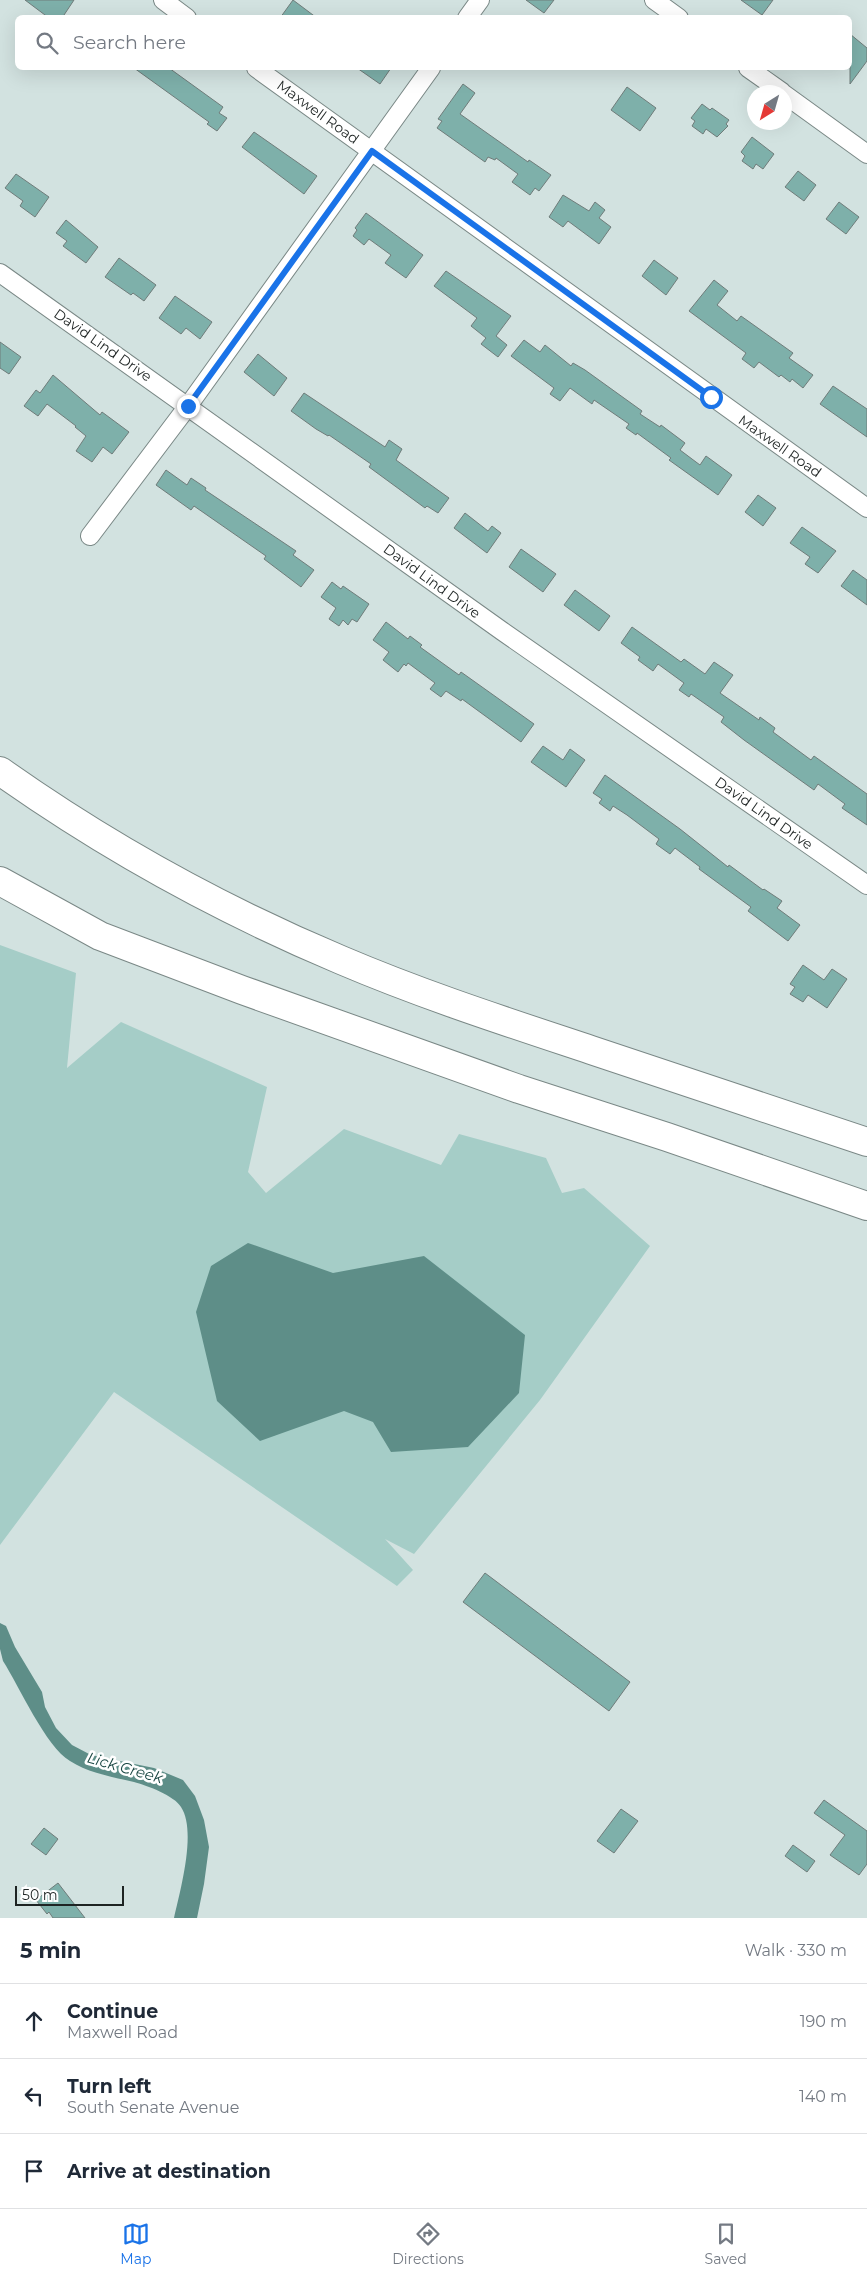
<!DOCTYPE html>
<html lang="en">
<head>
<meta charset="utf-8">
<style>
  body { margin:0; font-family:Montserrat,sans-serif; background:#f6f6f7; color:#1f2937 }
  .compass { position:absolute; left:747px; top:85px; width:45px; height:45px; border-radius:50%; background:#fff; box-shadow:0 5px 20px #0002; rotate:217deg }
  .scale { position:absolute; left:15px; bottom:12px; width:109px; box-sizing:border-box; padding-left:5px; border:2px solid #1e2423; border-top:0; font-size:14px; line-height:18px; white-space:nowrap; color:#1e2423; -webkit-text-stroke:4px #fff; paint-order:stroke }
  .stop { position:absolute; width:15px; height:15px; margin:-11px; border:4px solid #1a73e8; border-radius:50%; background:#fff }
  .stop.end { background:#1a73e8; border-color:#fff; box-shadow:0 1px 5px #0008 }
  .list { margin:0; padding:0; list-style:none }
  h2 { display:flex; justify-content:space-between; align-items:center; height:65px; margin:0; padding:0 20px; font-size:21px }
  h2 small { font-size:16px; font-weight:400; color:#747a83 }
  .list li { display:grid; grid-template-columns:32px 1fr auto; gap:15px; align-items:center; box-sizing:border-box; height:75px; padding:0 20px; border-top:1px solid #e0e1e3 }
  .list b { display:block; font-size:19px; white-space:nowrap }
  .list p { margin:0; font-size:16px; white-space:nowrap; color:#747a83 }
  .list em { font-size:16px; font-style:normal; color:#747a83 }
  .icon { flex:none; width:28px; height:28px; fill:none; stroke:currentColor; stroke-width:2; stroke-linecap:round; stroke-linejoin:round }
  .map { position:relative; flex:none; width:867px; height:1918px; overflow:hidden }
  .search { position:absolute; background:#fff; box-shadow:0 5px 20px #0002; left:15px; right:15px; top:15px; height:55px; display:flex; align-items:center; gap:12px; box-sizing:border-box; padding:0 18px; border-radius:8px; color:#747a83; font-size:19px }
  .sheet { height:290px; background:#fff }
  nav { display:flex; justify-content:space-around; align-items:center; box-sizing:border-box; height:70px; border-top:1px solid #e0e1e3; background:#fff; font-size:14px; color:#747a83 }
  nav a { display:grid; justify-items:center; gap:2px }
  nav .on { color:#1a73e8 }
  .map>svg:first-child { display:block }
  .green { fill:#a5cdc7 }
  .water { fill:#5e8e88 }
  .building { fill:#7eb0aa; stroke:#6f7c7a }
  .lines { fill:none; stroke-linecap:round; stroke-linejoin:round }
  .minor-casing { stroke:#7a8886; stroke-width:20 }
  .motorway-casing { stroke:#7a8886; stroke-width:30 }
  .minor { stroke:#fff; stroke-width:18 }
  .motorway { stroke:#fff; stroke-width:28 }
  .route { stroke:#1a73e8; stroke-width:6 }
  .labels { text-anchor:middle; stroke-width:5; stroke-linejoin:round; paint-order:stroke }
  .street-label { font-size:14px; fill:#1e2423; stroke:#fff }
  .water-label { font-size:15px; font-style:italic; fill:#1b4844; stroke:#fff }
</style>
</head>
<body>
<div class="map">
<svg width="867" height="1918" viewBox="0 0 867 1918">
  <rect width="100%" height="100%" fill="#d2e2e0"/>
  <path class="green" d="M0 945 76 973 67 1068 121 1022 267 1087 248 1172 266 1193 344 1129 441 1165 459 1134 546 1158 562 1193 584 1188 650 1246 540 1400 414 1554 385 1539 413 1570 397 1586 114 1392 0 1545Z"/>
  <path class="water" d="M248 1243 333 1273 424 1256 525 1335 519 1393 468 1447 391 1452 373 1422 344 1411 260 1441 217 1401 196 1312 211 1266Z
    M0 1623 6 1626 15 1647 42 1692 45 1707 56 1728 72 1745 91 1755 154 1768 183 1780 195 1796 204 1820 209 1847 204 1884 197 1918H174C180 1891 197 1831 181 1807 175 1796 146 1785 134 1782 113 1777 88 1773 70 1761 46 1747 19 1686 3 1661L0 1649Z"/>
  <path class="building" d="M25 0H74L62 18H49Z
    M293 0 317 18H280Z
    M526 0H554L544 13Z
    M741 0H773L762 15Z
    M850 34 867 48V61L850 84Z
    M134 68H169L223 107 219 113 227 118 217 131 207 124 209 122Z
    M357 68H391L380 84Z
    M463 84 475 93 460 114 528 162 529 160 551 175 539 191 535 188 530 195 512 182 518 174 496 158 495 160 488 157 485 162 437 128 442 121 438 119Z
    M627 87 656 108 640 131 611 110Z
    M702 104 710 110 712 108 729 120 726 124 728 126 717 137 706 129 703 134 692 126 695 121 691 118Z
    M254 132 317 176 304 194 242 147Z
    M752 137 774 154 763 169 756 164 753 169 742 161 745 156 741 152Z
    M798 171 816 185 804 201 785 187Z
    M16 174 49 197 35 217 20 206 23 201 5 188Z
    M563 195 589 211 595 202 605 210 599 218 611 227 599 244 568 221 563 227 549 217Z
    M839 202 859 217 846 234 826 219Z
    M366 213 423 255 406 278 385 263 391 255 369 239 364 245 353 236 357 230 355 228Z
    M66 220 98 247 86 263 63 246 67 241 56 233Z
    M119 258 156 285 144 301 133 293 131 295 105 277Z
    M654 260 678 278 666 295 642 276Z
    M446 271 511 316 496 336 507 345 498 357 481 344 486 338 471 326 477 318 434 286Z
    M714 280 728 291 717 305 737 321 741 316 793 353 789 358 813 375 803 388 792 379 790 382 781 375 779 377 759 362 754 368 742 359 746 353 689 311Z
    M175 296 212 322 200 339 186 328 181 334 159 318Z
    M524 340 540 352 545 345 571 366 573 363 585 370 642 411 640 414 660 427 661 425 685 443 680 450 700 465 706 456 732 475 718 495 669 460 671 458 637 433 636 435 626 428 629 424 594 400 592 404 570 388 560 401 550 394 554 388 511 356Z
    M0 342 21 357 9 374 0 368Z
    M258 354 287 378 274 396 244 372Z
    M53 375 100 415 102 412 129 432 112 454 103 447 92 462 76 451 86 436 75 427 76 426 47 404 38 416 24 406 36 390 40 393Z
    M833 386 867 409V437L820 404Z
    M304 393 385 447 389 440 402 449 396 460 449 498 438 513 427 506 425 508 369 467 371 464 329 435 328 436 316 429 291 411Z
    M166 470 187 485 191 478 206 488 205 490 296 551 293 555 314 570 301 587 264 559 266 556 194 506 191 510 156 485Z
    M758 495 776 508 763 526 745 512Z
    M465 513 488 531 492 526 501 533 487 553 454 528Z
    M802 527 836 551 818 573 805 564 810 557 790 543Z
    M521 549 556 574 543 592 509 567Z
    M853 570 867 580V605L841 586Z
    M332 582 341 589 343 586 369 604 357 622 352 619 348 625 343 620 339 626 329 619 336 608 321 597Z
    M575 590 610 616 599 631 564 605Z
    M386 622 408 639 410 636 422 645 420 647 459 675 461 672 534 724 521 742 462 699 461 701 446 691 441 697 430 689 435 683 408 663 406 666 404 664 398 672 383 660 389 652 373 640Z
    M632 627 681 662 684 659 705 674 714 662 733 675 720 693 759 720 760 717 775 728 773 732 811 760 814 756 867 794V825L842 808 845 804 818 784 814 790 744 740 721 722 724 717 691 694 689 697 679 690 684 683 658 664 653 671 638 660 640 657 621 643Z
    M543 746 563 760 570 749 585 760 566 787 531 762Z
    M605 775 680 829 728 867 729 865 763 890 764 889 782 901 777 908 800 925 788 941 748 911 751 907 699 869 700 867 675 848 670 854 656 844 659 839 627 815 613 806 610 811 599 803 602 799 593 793Z
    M803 965 824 980 832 969 847 979 827 1008 808 995 803 1002 790 994 795 987 790 984Z
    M485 1573 630 1682 609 1711 463 1602Z
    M824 1800 867 1831V1864L859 1875 830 1855 845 1835 814 1813Z
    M621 1809 638 1821 614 1853 597 1841Z
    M44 1828 58 1839 46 1855 31 1844Z
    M793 1845 815 1861 807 1872 785 1856Z
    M58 1883 85 1918H53L49 1912 47 1914 36 1900Z"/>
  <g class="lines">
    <defs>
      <path id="minor" d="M163 0 187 18
        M654 0 679 18
        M467 18 480 0
        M256 68 867 508
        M748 68 782 92
        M784 94 867 154
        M0 273 502 631 867 885
        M90 536 188 406 431 68"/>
      <path id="motorway" d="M0 771C106 846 222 910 341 960 423 995 507 1022 591 1050 683 1081 775 1111 867 1142
        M0 881 100 936 242 990 519 1089 667 1137 867 1206"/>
    </defs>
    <use href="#minor" class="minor-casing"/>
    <use href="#motorway" class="motorway-casing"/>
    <use href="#minor" class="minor"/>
    <use href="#motorway" class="motorway"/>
  </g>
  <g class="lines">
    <path class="route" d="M188 406 372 151 711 397"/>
  </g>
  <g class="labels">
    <g class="street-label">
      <text transform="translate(318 112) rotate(36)" y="5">Maxwell Road</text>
      <text transform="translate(103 345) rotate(35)" y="5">David Lind Drive</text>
      <text transform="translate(780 446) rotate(35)" y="5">Maxwell Road</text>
      <text transform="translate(432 581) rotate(36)" y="5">David Lind Drive</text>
      <text transform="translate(764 813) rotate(35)" y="5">David Lind Drive</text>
    </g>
    <g class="water-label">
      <text transform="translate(125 1768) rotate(16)" y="5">Lick Creek</text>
    </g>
  </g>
</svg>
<svg class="compass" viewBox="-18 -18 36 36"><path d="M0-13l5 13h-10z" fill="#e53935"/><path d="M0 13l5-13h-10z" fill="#747a83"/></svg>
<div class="scale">50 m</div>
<div class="stop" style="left:711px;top:397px"></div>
<div class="stop end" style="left:188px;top:406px"></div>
<div class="search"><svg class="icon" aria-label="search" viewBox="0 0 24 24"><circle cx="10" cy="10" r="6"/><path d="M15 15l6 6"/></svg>Search here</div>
</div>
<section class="sheet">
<h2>5 min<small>Walk · 330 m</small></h2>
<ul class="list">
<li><svg class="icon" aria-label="ahead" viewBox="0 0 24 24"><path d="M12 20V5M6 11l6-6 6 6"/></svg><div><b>Continue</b><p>Maxwell Road</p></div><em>190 m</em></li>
<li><svg class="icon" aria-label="left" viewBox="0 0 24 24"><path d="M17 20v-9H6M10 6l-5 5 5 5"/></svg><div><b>Turn left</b><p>South Senate Avenue</p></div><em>140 m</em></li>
<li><svg class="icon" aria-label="arrive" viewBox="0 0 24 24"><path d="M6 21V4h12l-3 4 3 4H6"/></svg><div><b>Arrive at destination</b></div></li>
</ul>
</section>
<nav>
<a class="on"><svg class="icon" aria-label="map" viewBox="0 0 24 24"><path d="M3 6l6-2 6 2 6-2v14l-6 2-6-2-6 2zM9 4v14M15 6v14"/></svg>Map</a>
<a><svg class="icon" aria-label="directions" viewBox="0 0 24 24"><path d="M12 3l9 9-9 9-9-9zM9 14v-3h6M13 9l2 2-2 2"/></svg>Directions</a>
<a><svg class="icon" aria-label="saved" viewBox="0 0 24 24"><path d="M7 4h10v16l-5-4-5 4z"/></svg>Saved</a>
</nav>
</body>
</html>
